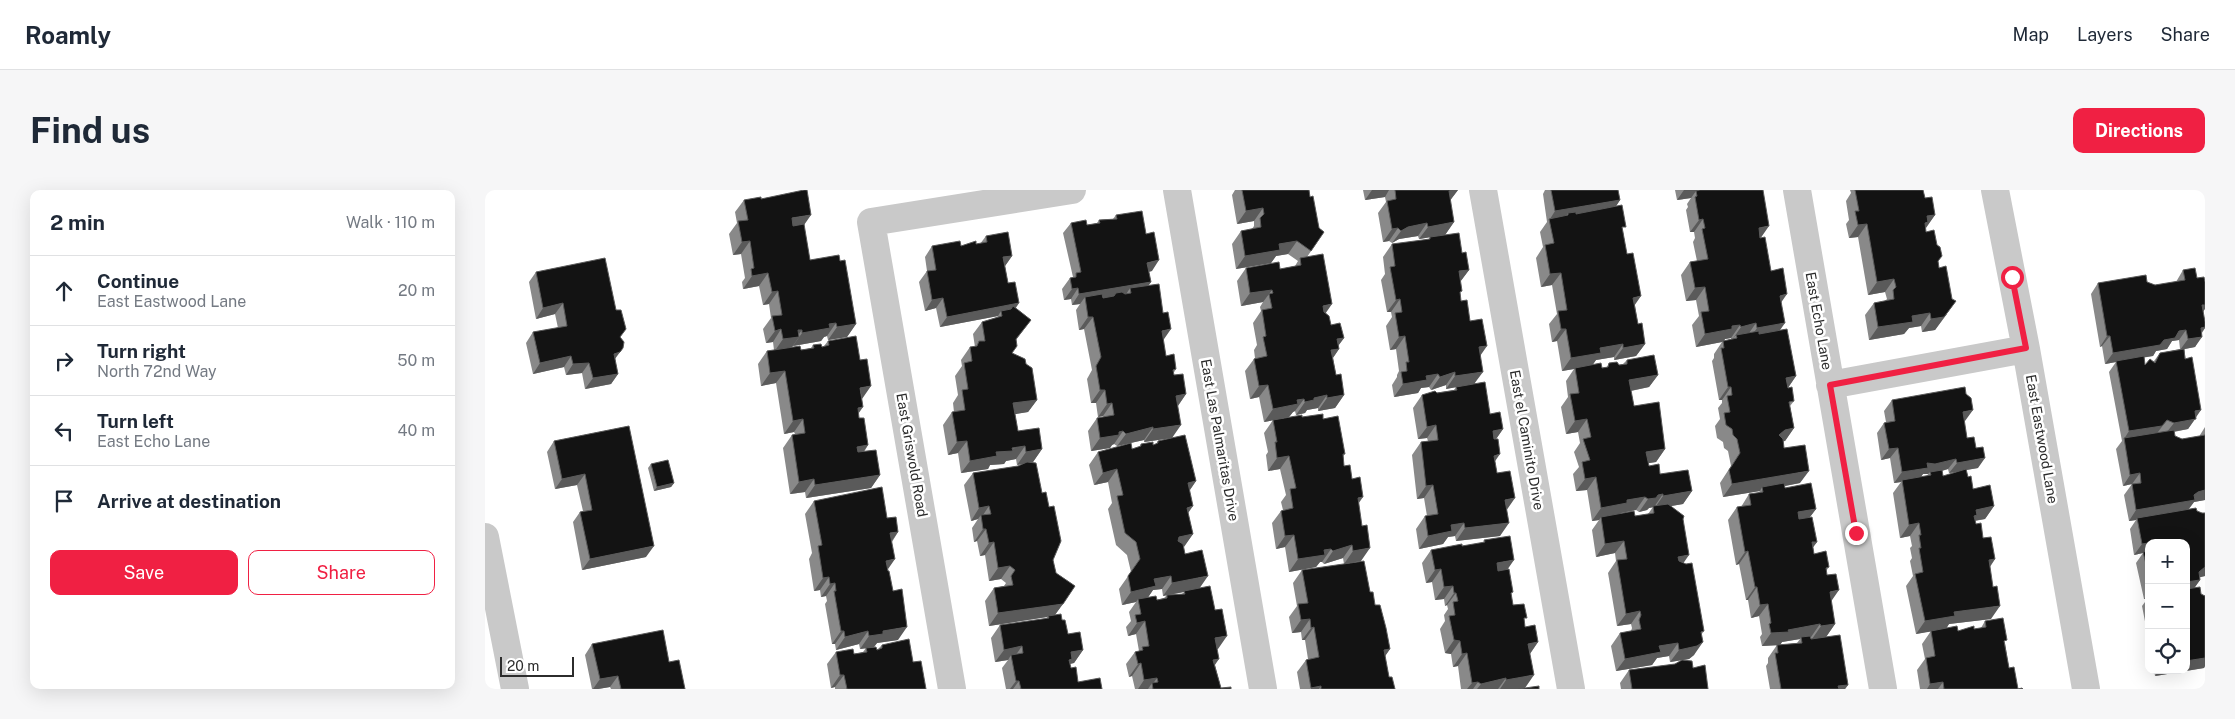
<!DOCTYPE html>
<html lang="en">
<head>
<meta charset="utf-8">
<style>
  body { margin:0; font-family:"Public Sans",sans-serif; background:#f6f6f7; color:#1f2937 }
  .controls { position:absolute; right:15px; bottom:15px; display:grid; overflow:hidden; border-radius:10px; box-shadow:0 5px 20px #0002 }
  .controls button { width:45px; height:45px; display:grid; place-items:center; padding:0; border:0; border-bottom:1px solid #e0e1e3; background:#fff; color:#1f2937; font:25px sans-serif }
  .scale { position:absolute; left:15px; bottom:12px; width:74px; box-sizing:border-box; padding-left:5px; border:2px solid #2c2c2c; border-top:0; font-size:14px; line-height:18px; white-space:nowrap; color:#2c2c2c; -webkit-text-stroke:4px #fff; paint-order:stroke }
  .stop { position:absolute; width:15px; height:15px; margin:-11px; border:4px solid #f02043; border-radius:50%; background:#fff }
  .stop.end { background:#f02043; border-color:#fff; box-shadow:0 1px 5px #0008 }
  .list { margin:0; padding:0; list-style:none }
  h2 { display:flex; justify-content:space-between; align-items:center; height:65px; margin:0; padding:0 20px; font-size:21px }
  h2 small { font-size:16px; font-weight:400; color:#747a83 }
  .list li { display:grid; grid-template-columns:32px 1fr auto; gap:15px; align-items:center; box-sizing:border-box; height:70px; padding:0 20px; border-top:1px solid #e0e1e3 }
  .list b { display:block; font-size:19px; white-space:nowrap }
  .list p { margin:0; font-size:16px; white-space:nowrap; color:#747a83 }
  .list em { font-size:16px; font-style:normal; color:#747a83 }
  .actions { display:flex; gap:10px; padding:15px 20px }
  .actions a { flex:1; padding:11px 0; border:1px solid #f02043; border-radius:10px; text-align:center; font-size:18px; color:#f02043 }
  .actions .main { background:#f02043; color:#fff }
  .icon { flex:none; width:28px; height:28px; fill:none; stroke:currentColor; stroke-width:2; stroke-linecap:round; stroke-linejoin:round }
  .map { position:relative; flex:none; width:1720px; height:499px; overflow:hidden; border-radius:10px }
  header { display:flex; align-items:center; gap:30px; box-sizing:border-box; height:70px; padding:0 25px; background:#fff; border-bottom:1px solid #e0e1e3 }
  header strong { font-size:24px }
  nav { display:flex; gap:28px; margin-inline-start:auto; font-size:18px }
  .intro { display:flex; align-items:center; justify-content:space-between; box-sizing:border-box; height:120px; padding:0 30px }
  h1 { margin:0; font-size:35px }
  .button { padding:12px 22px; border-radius:10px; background:#f02043; color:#fff; font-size:18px; font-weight:700 }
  main { display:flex; gap:30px; padding:0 30px }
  aside { flex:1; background:#fff; border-radius:10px; box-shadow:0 5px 20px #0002 }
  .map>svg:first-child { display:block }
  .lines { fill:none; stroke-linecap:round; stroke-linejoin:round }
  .minor { stroke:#c9c9c9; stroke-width:28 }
  .wall { fill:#898989; fill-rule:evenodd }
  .shaded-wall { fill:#5a5a5a }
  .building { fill:#131313; stroke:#5a5a5a }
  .route { stroke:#f02043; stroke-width:6 }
  .labels { text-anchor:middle; stroke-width:5; stroke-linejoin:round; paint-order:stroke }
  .street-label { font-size:14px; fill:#2c2c2c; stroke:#fff }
</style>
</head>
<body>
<header>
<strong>Roamly</strong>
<nav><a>Map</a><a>Layers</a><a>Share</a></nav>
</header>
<div class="intro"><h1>Find us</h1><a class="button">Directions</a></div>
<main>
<aside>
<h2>2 min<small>Walk · 110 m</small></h2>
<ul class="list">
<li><svg class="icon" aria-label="ahead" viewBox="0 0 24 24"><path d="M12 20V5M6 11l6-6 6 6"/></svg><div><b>Continue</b><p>East Eastwood Lane</p></div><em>20 m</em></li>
<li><svg class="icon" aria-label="right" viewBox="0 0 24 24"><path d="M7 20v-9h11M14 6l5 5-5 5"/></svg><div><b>Turn right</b><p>North 72nd Way</p></div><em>50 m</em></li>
<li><svg class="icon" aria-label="left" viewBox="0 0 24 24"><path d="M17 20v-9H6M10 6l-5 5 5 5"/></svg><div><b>Turn left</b><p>East Echo Lane</p></div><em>40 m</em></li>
<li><svg class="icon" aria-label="arrive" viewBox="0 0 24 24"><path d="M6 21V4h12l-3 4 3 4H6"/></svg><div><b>Arrive at destination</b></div></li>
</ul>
<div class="actions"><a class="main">Save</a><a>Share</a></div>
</aside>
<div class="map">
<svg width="1720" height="499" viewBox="0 0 1720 499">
  <rect width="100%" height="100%" fill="#fff"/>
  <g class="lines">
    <path class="minor" d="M692 0 778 499
      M998 0 1086 499
      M1312 0 1398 499
      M1510 0 1541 159 1601 499
      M1345 195 1541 159
      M0 347 30 499
      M467 499 386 32 587 0"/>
  </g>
  <path class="wall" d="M750 0H824L825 7 834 38 839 42 822 67 841 123 846 135 859 148 853 156 854 159 848 168 851 185 859 205 850 218 833 221V218L822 220 820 223 811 225 810 221 808 222 804 227 779 232 774 207 765 209 760 181 769 169 770 168 769 160 772 155 768 133 776 121 775 117 778 112 756 116 752 91 761 78 795 79 810 76 813 71 803 64 791 66 786 73 751 79 747 54 756 41 767 39 769 36V31L752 34 747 5Z
    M878 0H973L965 10 969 32 960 45 977 63 984 80 975 92V104L976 111 985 131 996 164 990 193 1005 224 1018 239 1011 249 1010 272 1012 283 1022 320 1015 346 971 351 970 346 963 347 958 354 934 359 931 339 940 326H942L939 308 932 309 927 265 936 252 943 251 942 248 933 249 928 218 937 205 969 200 971 197 961 199V195L946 200 944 197 936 198 933 203 909 207 907 195 912 187V185L914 181 911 159 905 160 901 136 907 127 906 122H902L896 90 900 84 898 67 907 54 943 50 945 47 934 49 933 46 914 49 907 53 904 51 898 52 893 23 901 12 900 7 880 10Z
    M1060 0H1133L1135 10 1131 16 1138 41 1153 134 1160 154 1151 166 1129 170V167L1111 170 1107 175 1117 178 1122 177 1124 173 1134 175 1138 174 1142 170 1173 185 1164 197 1146 201 1149 216 1180 259 1171 272 1163 273 1164 276 1175 284 1207 301 1198 314 1186 316 1198 329V373L1219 441 1216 445 1209 465 1204 469 1198 470 1208 478 1223 499H1136L1135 493 1144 480 1190 474 1197 470 1185 472 1184 466 1172 468 1167 475 1131 481 1126 456 1135 443 1146 441 1147 438 1146 434 1132 436 1123 383 1131 371 1130 363 1111 367 1107 340 1114 330 1107 331 1102 300 1091 301 1088 284 1094 277 1089 262 1095 253 1093 242 1081 244 1076 217 1083 207 1081 191 1089 179 1077 181 1072 151 1067 152 1064 134 1072 124 1067 95 1056 97 1051 68 1058 57 1055 42 1062 32 1058 4ZM1168 317 1163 324 1150 326 1135 324 1136 323 1151 320 1154 322 1162 320 1164 318Z
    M1190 0H1278L1276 48 1296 113 1295 140 1311 186 1303 198 1309 211 1305 216 1309 238 1300 251H1298L1299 258 1315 293 1300 296V298L1331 319 1324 328 1332 352 1328 357 1329 364 1344 377 1341 381 1350 434 1341 447 1363 495 1360 499H1285L1281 476 1283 473V468L1292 455 1312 453 1315 449 1297 452 1295 455 1277 456 1275 447 1277 444 1274 426 1266 428 1263 410H1261L1254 374 1251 375 1243 330 1252 317H1256L1264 304 1273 303 1275 301 1238 307 1235 293 1246 276 1243 261 1239 258 1238 252 1232 248 1230 236 1235 229 1233 218 1237 213V210H1234L1227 171 1229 168V164L1237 152 1211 157 1207 135 1214 126 1211 110 1201 111 1196 85 1205 72 1212 71 1208 52 1210 48 1209 42H1205L1201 20 1203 17 1202 14 1206 8 1192 10ZM1246 148V149L1239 151 1240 149Z
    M1365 0H1438L1440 8 1450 25 1440 38 1441 42 1453 72 1462 124 1450 140 1437 142 1436 136 1424 138 1419 144 1384 150 1380 125 1389 113 1400 111 1402 109 1400 102 1383 105 1373 47 1364 48 1361 34 1364 30 1361 11 1366 3Z
    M276 9 319 35 325 70 355 71 371 134 362 147 343 150 342 146 339 147 336 151 308 156 307 157 316 160 326 158 328 155 337 157 339 156 343 151 377 209 373 224 374 228 383 255 379 262 395 285 386 298 321 308 320 302 305 304 298 258 307 245 310 244 309 242 299 244 291 193 276 196 273 174 282 161 289 160 288 152 281 153 278 139 286 128 284 114 278 115 274 96 258 99 257 92 260 88 256 64 248 65 244 44 252 33 250 22 259 10Z
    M631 25 667 81 664 82 666 92 663 96 678 150 681 166 691 179 688 184 689 185 701 204 693 216 687 248 659 252V250L632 256 629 254 627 255 625 258 606 261 603 241 612 228 619 227 618 226 613 227 611 213H606L602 189 607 180 599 139 594 140 591 120 595 114 587 115 586 109 579 110 577 99 585 88 588 87 578 43 586 33 602 35 612 33 614 30 628 29Z
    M501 46 527 66 520 76 523 93 531 118 546 130 531 150 527 163 541 174 552 210 543 222 530 224 533 241 557 259 548 272 544 273 568 370 571 383 590 396 570 425 577 430 583 444 598 460 589 473 585 474 586 478 593 492 617 499H521L517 478 523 470 510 472 506 448 515 435 561 429 562 427 504 436 500 411 509 398 519 396 521 393 516 389 504 391 500 365 495 366 492 351 489 352 487 338 493 329 486 331 479 295 488 283 533 276 541 273 532 275 531 269 521 271 519 274 505 275 503 279 476 283 473 263 463 265 458 235 467 222H469L468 213 473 205 470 186 477 176 476 170 485 157H490L488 144 497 132 512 127 513 126 455 137 451 118 440 121 434 92 442 81 440 67 447 56H476L491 54H495Z
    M1698 80 1718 122 1720 132V138L1717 143 1710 157 1699 159 1711 228 1703 239 1689 242 1690 246 1697 249 1715 246V245L1720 237V310L1709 312 1704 319 1717 323H1720V386L1715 387V390L1709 398 1716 404 1720 406V476L1719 478 1670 486 1669 480H1701V353H1664V452L1657 416 1663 408 1659 409 1651 373 1658 363 1649 365 1645 339 1651 330 1644 331 1639 305 1647 294 1638 296 1631 259 1637 251 1624 182 1631 172 1620 174 1617 156 1615 157 1606 104 1613 93 1662 92 1670 95 1691 92ZM1694 150 1695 159 1675 163 1669 171 1660 175 1659 167 1668 166 1671 161 1682 159 1687 151Z
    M51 82 135 147 130 169 133 184 126 194 100 199 97 183 81 185 79 177 48 184 41 153 48 142 73 138 70 124 51 129 44 92Z
    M1407 210 1480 231H1479L1482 248 1493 278 1481 280 1483 287 1488 299 1509 316 1500 329 1490 331 1491 334 1498 348 1510 369 1505 377 1506 429 1464 434 1461 438 1473 441 1489 439 1496 438 1500 431 1520 453 1524 478 1533 499H1538H1435L1432 480 1440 469 1437 454 1446 441 1431 444 1421 396 1428 386 1425 371 1427 368 1425 358 1427 356 1425 346 1415 348 1408 303 1416 292 1409 293 1405 268 1396 270 1392 243 1399 233 1401 232 1399 221ZM1463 279 1464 283 1474 282 1458 286 1457 281ZM1438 284H1443L1442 286 1436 287Z
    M817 227 838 229 860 264 858 266 859 276 867 289 874 314 876 371 859 374 858 368 839 374 837 372H835L831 377 804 382 800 357 791 359 787 333 796 321 798 320 796 312 801 305 795 279 783 281 781 265 783 262 779 243 788 230Z
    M144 236 161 367 97 380 88 332 95 322 98 321 92 295 70 299 62 262 69 251Z
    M673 251 711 291 705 300 703 323 708 344 698 357 700 364 714 398 733 459H732L730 475 736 498 746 499H650L647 486 644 487 641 474 650 462 654 461 651 444 643 446 641 437 646 431 644 422 651 412 637 415 634 399 646 382 642 365 631 355 623 319 627 313 623 292 609 295 604 275 613 262 647 259 654 257 656 254 668 255 671 254ZM677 399 678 406 682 405 679 408 672 410 663 407 668 400ZM699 402 697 404 684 405Z
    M166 274 189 293 186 297 169 301 163 278Z
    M329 311 402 328 413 342 407 352 402 380 413 450 392 453 389 457 375 459 374 454 351 460 350 454H347L340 414 342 411 341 406 336 407 335 400 329 401 324 369 327 363 320 324Z
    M999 350 1022 379 1028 415 1039 431 1040 437 1053 452 1045 464 1040 498 1054 499H976L973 476 968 477 966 464 960 463 955 439 960 431 959 425 963 419 962 415 960 416 959 409 950 410 947 392 941 393 937 373 946 360 977 356 998 353Z
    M817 380 885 402 905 459 900 466 904 487 910 499H815L812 482 821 470 823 469 820 450H817L816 442 807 443 804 427 812 416 808 393Z
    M107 454 184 472 200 499H126L125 497 113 499H107L100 465Z
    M397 455 428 472 441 499H350V497L346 498 342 474 351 462 369 464 378 462 381 458 393 459Z"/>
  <path class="shaded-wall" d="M887 0H904L900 7 880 10Z
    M968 0H973L964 12V1Z
    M1199 0H1251L1211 1 1206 8 1192 10Z
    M1135 10 1128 21 1083 25V23L1079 29H1065L1070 21Z
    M778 18 769 31 752 34 761 21Z
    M326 25 317 38 298 41 307 28Z
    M1450 25 1441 38H1439L1434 45 1442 26Z
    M1218 29 1209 42H1205L1214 30Z
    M969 32 960 45 934 49 943 37Z
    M942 33 933 46 914 49 907 53 916 41 923 37Z
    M1382 34 1373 47 1364 48 1373 35Z
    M1284 36 1275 49 1274 38Z
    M913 38 904 51 898 52 907 39Z
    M265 51 256 64 248 65 257 52Z
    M812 51 803 64 791 66 786 73 751 79 760 66 794 54Z
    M527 66 520 76 518 67Z
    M674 70 667 81 655 83 662 73Z
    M984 80 975 92 974 81Z
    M283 83 274 96 258 99 267 86Z
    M1076 83 1067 95 1056 97 1065 84Z
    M1409 89 1400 102 1383 105 1392 92Z
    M666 92 658 103H646L645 98 640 106 628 108 600 107 595 114 587 115 594 104Z
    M1220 97 1211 110 1201 111 1210 98Z
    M593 98 586 109 579 110 587 99Z
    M787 100 778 112 756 116 765 103Z
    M293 101 284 114 278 115 287 102Z
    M1302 104 1293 117 1295 106Z
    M1156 106 1147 119 1148 108Z
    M458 108 451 118 440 121 447 110Z
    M915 109 906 122H902L911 110Z
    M1471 111 1450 140 1437 142 1446 129Z
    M78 113 70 124 51 129 58 118Z
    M534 113 527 124 528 116 522 125 516 121 513 126 455 137 462 127Z
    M847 114 838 127V116Z
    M1717 115H1720V119L1716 125Z
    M1445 123 1436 136 1424 138 1419 144 1384 150 1393 137 1427 126Z
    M603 127H608L599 139 594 140Z
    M351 133 342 146 339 147 336 151 308 156 317 143 344 134Z
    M1271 133 1262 146 1251 145 1247 150 1256 137Z
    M1300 133 1291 146 1263 151 1272 138Z
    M371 134 362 147 343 150 352 137Z
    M1255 135 1246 148 1240 149 1238 152V151L1237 152 1211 157 1220 144 1247 136Z
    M1720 137V138L1713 147 1716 138Z
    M296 139 288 152 281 153 290 141Z
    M686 139 677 152V141Z
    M1076 139H1081L1072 151 1067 152Z
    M313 140H317L311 148 314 147 305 160 289 162 298 149Z
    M1701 140 1694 150 1687 151 1682 159 1671 161 1668 166 1632 172 1631 171V172L1620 174 1628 163 1679 150 1694 141Z
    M920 146 911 159 905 160 914 147Z
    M1622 146H1625L1617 156 1615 157Z
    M1717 147 1710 157 1695 160 1703 149Z
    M859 148 850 160 854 159 845 172 838 173 852 149Z
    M1138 154 1129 167 1111 170 1107 176 1077 181 1086 168 1115 158Z
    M1160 154 1151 166 1129 170 1138 158Z
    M1002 156 993 169 994 157Z
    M138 158 127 173 129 164Z
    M86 166 79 177 48 184 55 173Z
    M104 173 97 183 81 185 88 174Z
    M300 181 291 193 276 196 285 183Z
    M970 182 961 195 946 200 955 187Z
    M998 182 989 194 961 199 970 186Z
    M133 184 126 194 100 199 108 188Z
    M953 184 944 197 936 198 933 203 909 207 918 194 941 186Z
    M1173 185 1164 197 1135 203 1144 190Z
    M1311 186 1302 199 1301 188Z
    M783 195 774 207 765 209 774 196Z
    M386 196 377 209 375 198Z
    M1243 197H1246L1237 210H1234Z
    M615 200H620L611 213H606Z
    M701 204 692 217 691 206Z
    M842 205 833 218 822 220 820 223 811 225 820 212 829 208Z
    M859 205 850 218 833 221 842 208Z
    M819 209 810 221 808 222 804 227 779 232 788 219 812 210Z
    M552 210 543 222 519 226 528 213Z
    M627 213 618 226 613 227 622 214Z
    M378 217 369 230 373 218Z
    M1488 220 1480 231 1470 233 1478 222Z
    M1716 220 1703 239 1681 243 1689 233 1710 221Z
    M318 229 309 242 299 244 308 231Z
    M1102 229 1093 242 1081 244 1090 231Z
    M1682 230 1670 246 1639 249 1644 241Z
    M696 235 687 248 659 252 668 239Z
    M951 235 942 248 933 249 942 237Z
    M668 237 659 250 632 256 641 244Z
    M1309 238 1300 251 1291 253 1294 245 1300 240Z
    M1018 239 1009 252 1008 241Z
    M638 241 629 254 627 255 625 258 606 261 615 248Z
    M482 251 473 263 463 265 472 252Z
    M383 255 374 268 372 257Z
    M540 256 531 269 521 271 519 274 505 275 503 279 476 283 485 271 511 262Z
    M1413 258 1405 268 1396 270 1404 259Z
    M557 259 548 272 532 275 541 262Z
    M1180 259 1171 272 1152 275 1161 262Z
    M1015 264 1006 277 1009 266Z
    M804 266 795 279 783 281 792 268Z
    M1500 268 1493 278 1464 283 1472 273Z
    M1471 269 1463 279 1445 284V282L1443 284H1438L1435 288 1417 290 1416 292 1409 293 1417 282 1442 273Z
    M632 279 623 292 609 295 618 283Z
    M1324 281 1315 293 1278 300 1277 297 1275 301 1238 307 1247 294Z
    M1655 283 1647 294 1638 296 1645 285Z
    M100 284 92 295 70 299 77 289Z
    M395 285 386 298 321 308 330 295Z
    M1111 287 1102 300 1091 301 1100 289Z
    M329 289 320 302 305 304 314 292Z
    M711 291 702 304 703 293Z
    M189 293 186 297 169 301 172 297Z
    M948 295 939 308 932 309 941 296Z
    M1720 300V310L1709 312 1702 321 1652 328 1651 330 1644 331 1651 320 1709 305 1713 302Z
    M1207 301 1198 314 1169 319 1178 306Z
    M1178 304 1169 317 1164 318 1162 320 1154 322 1163 309 1173 305Z
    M878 307 869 320 873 308Z
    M1160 307 1151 320 1136 323 1133 326 1116 327 1114 330 1107 331 1116 318 1142 310Z
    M1030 308 1021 321 1020 310Z
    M504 316 496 328V325L493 329 486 331 494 318Z
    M708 316 699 329 702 318Z
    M1509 316 1500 329 1487 331 1491 320Z
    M1331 319 1322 331 1304 334 1313 322Z
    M979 333 970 346 963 347 958 354 934 359 943 346 966 335Z
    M1024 333 1015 346 971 351 980 338Z
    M1434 333 1425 346 1415 348 1424 335Z
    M498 339H501L492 351 489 352Z
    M413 342 404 355 405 343Z
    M708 344 699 357 685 360 694 347Z
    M809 345 800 357 791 359 800 346Z
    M1139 351 1130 363 1111 367 1120 354Z
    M509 352 500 365 495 366 504 353Z
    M1327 352H1332L1323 364Z
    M1670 352 1669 353H1664V360L1662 362 1649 365 1657 354Z
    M867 355 858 368 839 374 848 361Z
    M169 356 161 367 97 380 105 369Z
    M885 358 876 371 859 374 868 361Z
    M846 359 837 372H835L831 377 804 382 813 369 839 360Z
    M1263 361 1254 374 1251 375 1260 362Z
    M1204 365 1195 378 1193 367Z
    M410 369 401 382V371Z
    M1510 369 1501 382 1504 370Z
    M1029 370 1020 383 1003 386 1012 373Z
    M525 376 516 389 504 391 513 378Z
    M1720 377V386L1712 388 1715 390 1708 400 1701 401V392L1714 382Z
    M956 379 947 392 941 393 950 380Z
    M686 386 677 399 668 400 662 409H653L651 412 637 415 646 402 669 389Z
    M723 386 714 399 678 406 687 393Z
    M344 387 335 400 329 401 338 388Z
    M350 393 341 406 336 407 345 394Z
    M968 396 959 409 950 410 959 397Z
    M1270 397H1272L1263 410H1261Z
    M1354 400 1345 413V402Z
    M1664 402V407L1663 408 1659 409Z
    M969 403H971L962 415 960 416Z
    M578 414 569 426H563L562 427 504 436 513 423Z
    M1283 414 1274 426 1266 428 1275 415Z
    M1515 416 1506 429 1464 434 1461 439 1431 444 1440 431 1469 422Z
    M1155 421 1146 434 1132 436 1141 424Z
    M825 429 816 442 807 443 816 430Z
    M660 431 651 444 643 446 652 433Z
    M1335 434 1326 447 1316 449V447L1315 449 1297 452 1295 455 1277 456 1286 443Z
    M1350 434 1341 447 1327 449 1336 436Z
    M422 437 413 450 392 453 389 457 375 459 384 446 398 441Z
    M829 437 820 450H817L826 438Z
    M356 441H359L350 454H347Z
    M383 441 374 454 351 460 360 447Z
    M742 446 733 459 721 461 730 448Z
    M969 450 975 451 966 464 960 463Z
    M1053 452 1044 465 1043 454Z
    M1218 452 1209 465 1204 469 1185 472 1194 460Z
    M1193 453 1184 466 1172 468 1167 475 1131 481 1140 469 1174 456Z
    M537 456 528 469 526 465 523 470 510 472 519 460Z
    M905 459 896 472 899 460Z
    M598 460 589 473 584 474 586 462Z
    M982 463 973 476 968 477 977 464Z
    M1720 468V476L1719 478 1670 486 1674 480H1701V471Z
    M734 469 725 482 728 470Z
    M656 473 647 486 644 487 653 474Z
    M355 485H359L350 497 346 498Z
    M1049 485 1040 498 1035 499H1015L1021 490Z
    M133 486 125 497 113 499H108L115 489Z
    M672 488 667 495V493L663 499H653L659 490Z
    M1021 488 1013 499H992L996 494Z
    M531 491H534L528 499H525Z
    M993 492 988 499H982L987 493Z
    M1458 492 1453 499H1442L1445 494Z
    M1363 495 1360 499H1351L1353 496Z
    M836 496 834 499H826V498Z"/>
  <path class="building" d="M319 0H322L326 25 307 28 308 36 319 34 325 70 354 65 355 71 360 70 371 134 352 137 351 133 344 134 345 138 317 143V140H313L314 147 298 149 296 139 290 141 287 126 297 125 293 101 287 102 283 83 267 86 266 79 269 78 265 51 257 52 253 31 263 30 259 10 276 7V9Z
    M757 0H824L825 7 828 6 834 38 839 42 826 61 812 51 794 54 795 60 760 66 756 41 776 37 775 28 779 24 778 18 761 21Z
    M910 0H968L964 1 969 32 943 37 942 33 923 37 916 41 913 38 907 39 902 11 911 9Z
    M1066 0H1133L1135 10 1070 21Z
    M1215 0H1278L1284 36 1274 38 1275 48 1280 47 1286 81 1298 78 1302 104 1295 106 1300 133 1272 138 1271 133 1256 137 1255 135 1247 136V139L1220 144 1216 122 1224 121 1220 97 1210 98 1205 72 1223 69 1217 39 1220 38 1218 29 1214 30 1210 7 1212 6 1211 1Z
    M1370 0H1438L1440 8 1447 7 1450 25 1442 26 1443 32 1440 33 1441 42 1449 40 1452 55 1455 57 1457 66 1453 71 1454 78 1461 76 1467 109 1471 111 1459 127 1446 129 1445 123 1427 126 1428 132 1393 137 1389 113 1409 109 1408 100 1411 97 1409 89 1392 92 1382 34 1373 35 1370 21H1374Z
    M1137 15 1141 37H1137L1142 64 1148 63 1156 106 1148 108 1153 134 1157 133 1160 154 1138 158V154L1115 158 1116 163 1086 168 1081 139H1076L1073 121 1082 120 1076 83 1065 84 1060 55 1069 53 1064 29 1083 25V23L1091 22V24Z
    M657 21 661 44 669 42 674 70 662 73 666 92 594 104 593 98 587 99 585 88 591 87V83L596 82 586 33 601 30 602 35 615 33 614 30 632 29 631 25Z
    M523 42 527 66 518 67 523 93 530 92 534 113 462 127 458 108 447 110 442 81 451 80 447 56 475 51 476 56 491 51V54L502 52 501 46Z
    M974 43 977 63 981 62 984 80 974 81 977 101 975 102 976 111 982 110 985 131 997 129 1002 156 994 157 998 182 970 186V182L955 187 953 184 941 186 942 190 918 194 916 182 922 181 921 172H924L920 146 914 147 910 123 917 122 915 109 911 110 905 77 910 76 907 54 945 49V47Z
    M838 64 847 114 838 116 839 122 844 126 846 135 855 133 859 148 852 149 854 159 846 160 851 185 856 184 859 205 842 208V205L829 208V210L820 212 819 209 812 210 813 214 788 219 783 195 774 196 769 169 782 166 778 147 781 146 777 120 787 118 784 104 788 103 787 100 765 103 761 78 794 72 795 79 816 75 815 68Z
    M120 68 131 120H136L141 139 135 147 139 152 138 158 135 162 129 164 133 184 108 188 104 173 88 174 86 166 55 173 48 142 82 136 78 113 58 118 51 82Z
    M1710 78 1712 88 1719 87 1720 92V115H1717L1720 132V137L1716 138 1717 147 1703 149 1701 140 1694 141 1690 148 1679 150 1675 155 1628 163 1625 146H1622L1613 93 1661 85 1662 92 1670 95 1700 90 1698 80Z
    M674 94 678 123 683 122 686 139 677 141 681 166 689 164 691 179 688 180 689 185 698 184 701 204 691 206 696 235 668 239V237L641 244 638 241 634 242V245L615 248 612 228 629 225 627 213 622 214 620 200H615L611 176 616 167 608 127H603L600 107 617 104 618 108 629 106 631 103 637 102 640 104 646 103 645 98Z
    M528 116 546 130 531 149 532 156 527 163 540 169 541 174 547 178 552 210 528 213 533 241 554 238 557 259 541 262 540 256 527 258 528 261 511 262 512 266 485 271 482 251 472 252 467 222 480 220 477 200 483 199 479 173 487 171 485 157 492 156 494 151H500L497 132 517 126 516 121 526 119Z
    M1302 139 1311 186 1301 188 1303 198 1307 197 1309 211 1304 212 1309 238 1300 240 1294 245 1298 249 1299 258 1320 255 1324 281 1247 294 1244 280 1255 263 1252 249 1248 245 1247 239 1241 235 1239 223 1245 222 1242 206 1247 205 1246 197H1243L1236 158H1239L1238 151 1252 148 1251 145 1274 141V144Z
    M371 146 375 170 382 169 386 196 375 198 378 217 373 218 374 228H379L383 255 372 257 373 262 391 260 395 285 330 295 329 289 314 292 307 245 320 243 318 229 308 231 300 181 285 183 282 161 315 156 316 160 329 158 328 155 336 154 337 157 344 155 343 151Z
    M1699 159 1700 169 1707 167 1716 220 1710 221 1711 229 1689 233 1682 230 1677 236 1644 241 1631 171 1659 166 1660 175 1665 169 1670 173 1675 163Z
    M1169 165 1173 185 1144 190 1149 216 1174 212 1180 259 1161 262 1164 276 1174 274 1175 284 1203 280 1207 301 1178 306V304L1173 305 1171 308 1163 309 1160 307 1142 310V313L1116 318 1111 287 1100 289 1097 272 1105 270 1098 249 1106 247 1102 229 1090 231 1085 204 1094 203 1090 178 1116 173 1117 178 1123 177 1124 173 1132 172 1134 175 1142 174V170Z
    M1000 192 1005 224 1015 222 1018 239 1008 241 1009 249H1013L1015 264 1009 266 1012 283 1025 281 1030 308 1020 310 1024 333 980 338 979 333 966 335 967 341 943 346 940 326 953 324 948 295 941 296 936 252 953 250 951 235 942 237 937 205 950 201 952 203 972 200 971 197Z
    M1480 197 1481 204 1486 208 1488 220 1478 222 1482 248 1489 247 1491 258 1498 257 1500 268 1472 273 1471 269 1450 274 1442 273 1443 278 1417 282 1413 258 1404 259 1399 233 1410 231 1407 210Z
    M838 224V229L853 226 860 264H858L859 276 865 275 867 289 875 287 878 307 873 308 877 336 882 335 885 358 868 361 867 355 848 361 846 359 839 360 840 365 813 369 809 345 800 346 796 321 808 318 805 299 811 298 804 266 792 268 790 252H792L788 230 817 225V227Z
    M144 236 169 356 105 369 95 322 107 320 100 284 77 289 69 251Z
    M1689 240 1690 246 1697 249 1720 245V300L1713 302 1709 305 1710 310 1651 320 1647 294 1656 293 1655 283 1645 285 1639 248Z
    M700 245 711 291 703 293 708 316 702 318 708 344 694 347 693 351 698 354 700 364 717 360 723 386 687 393 686 386 669 389 671 396 646 402 643 386 655 369 651 352 640 343 632 306 638 305 632 279 618 283 613 262 646 253 647 259 656 256V254L668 252V255L673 253V251Z
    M183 270 189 293 172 297 166 274Z
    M542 272 551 273 557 303 561 302 564 317 569 316 576 351 568 370 571 383 590 396 578 414 513 423 509 398 528 395 526 386 530 380 525 376 513 378 509 352 504 353 501 339H498L496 325 506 324 504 316 494 318 488 283 533 276Z
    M1481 279 1483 287 1486 286 1488 299 1505 295 1509 316 1491 320 1492 325 1489 326 1491 334 1496 333 1498 348 1506 347 1510 369 1504 370 1508 397 1512 396 1515 416 1469 422 1470 426 1440 431 1430 384 1438 382 1434 358H1436L1434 345H1436L1434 333 1424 335 1417 290 1446 285 1445 282 1457 280 1458 286Z
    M1299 293 1300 298 1326 293 1331 319 1313 322 1314 329 1327 327 1332 352H1327L1329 364 1341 361 1344 377 1341 378 1342 385 1351 384 1354 400 1345 402 1350 434 1336 436 1335 434 1303 440 1304 442 1286 443 1284 434 1286 433 1283 414 1275 415 1272 397H1270L1263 361 1260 362 1252 317 1266 315 1264 304 1278 302 1277 297Z
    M397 297 402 328 411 327 413 342 405 343 410 369 401 371 403 381H404L408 401 417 399 422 437 398 441V444L384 446 383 441 360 447 359 441H356L349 401H351L350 393 345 394 344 387 338 388 333 356 337 355 329 311Z
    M1183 314 1199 326 1198 329 1204 365 1193 367 1194 371 1201 374 1207 373 1219 441 1216 442 1218 452 1212 456 1194 460 1193 453 1174 456 1176 462 1140 469 1135 443 1156 439 1154 430 1156 425 1155 421 1141 424 1132 370 1142 369 1139 351 1120 354 1116 327 1149 321 1150 326 1169 323 1168 316Z
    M1711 318 1712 321 1717 323H1720V377L1714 382 1715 390 1701 392V353H1670V352L1657 354 1652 328Z
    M1025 346 1029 370 1012 373 1013 381 1024 379 1028 402 1026 403 1028 415 1039 414 1042 428H1039L1040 437 1050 435 1053 452 1043 454 1049 485 1021 490V488L996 494 993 492 987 493 982 463 977 464 975 451 969 450 964 426 970 425 968 412 973 411 971 403H969L968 396 959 397 956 379 950 380 946 360 977 354V356L1000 352 999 350Z
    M1664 361V386L1658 362Z
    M879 371 885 402H888L890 415H895L901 438 905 459 899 460 904 487H907L910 499H836V496L826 498 821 470 834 467 829 437 826 438 825 429 816 430 813 414 823 413 817 380Z
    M725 396 730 420 737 419 742 446 730 448 734 469 728 470 736 498 746 497V499H668L667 493 673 492 672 488 659 490 656 473 653 474 650 462 658 460 657 457 664 456 660 431 652 433 650 425 656 424 653 409 671 406 672 410 682 408V405L700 404 699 401Z
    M1715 397 1716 404 1720 406V468L1701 471V399Z
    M576 424 577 430H580L583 444 595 442 598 460 586 462 587 469 584 470 586 478 591 477 593 492 615 488 617 499H536L534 491H531L526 465 538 463 537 456 519 460 515 435 564 428 563 426Z
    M1518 428 1522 450 1519 451 1524 478 1529 477 1533 499 1537 498 1538 499H1459L1458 492 1445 494 1441 468 1450 466 1446 441 1472 436 1473 441 1489 436V439L1501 437 1500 431Z
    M178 440 184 472 194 470 200 499H136L133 486 115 489 107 454Z
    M1355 445 1363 495 1353 496 1354 499H1296L1290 463H1293L1292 455 1317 453 1316 447 1325 446 1326 449Z
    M424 449 428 472 436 471 441 499H362L359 485H355L351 462 368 459 369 464 382 462 381 458 391 457 392 460 397 458V455Z
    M1197 470 1207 471 1208 478 1220 475 1223 499H1147L1144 480 1190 474Z
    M1054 496V499H1033Z"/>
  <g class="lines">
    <path class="route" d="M1371 343 1345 195 1541 158 1527 87"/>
  </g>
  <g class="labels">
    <g class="street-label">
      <text transform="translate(1334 131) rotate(80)" y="5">East Echo Lane</text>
      <text transform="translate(1557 249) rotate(80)" y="5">East Eastwood Lane</text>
      <text transform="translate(735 250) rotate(80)" y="5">East Las Palmaritas Drive</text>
      <text transform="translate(1042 250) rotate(80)" y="5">East el Caminito Drive</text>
      <text transform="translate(427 265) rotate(80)" y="5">East Griswold Road</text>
    </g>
  </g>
</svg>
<div class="controls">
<button>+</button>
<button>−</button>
<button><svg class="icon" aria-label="locate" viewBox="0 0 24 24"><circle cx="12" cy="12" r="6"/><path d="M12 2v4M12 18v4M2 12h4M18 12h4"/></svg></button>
</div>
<div class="scale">20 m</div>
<div class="stop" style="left:1527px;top:87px"></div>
<div class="stop end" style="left:1371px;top:343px"></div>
</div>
</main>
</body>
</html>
